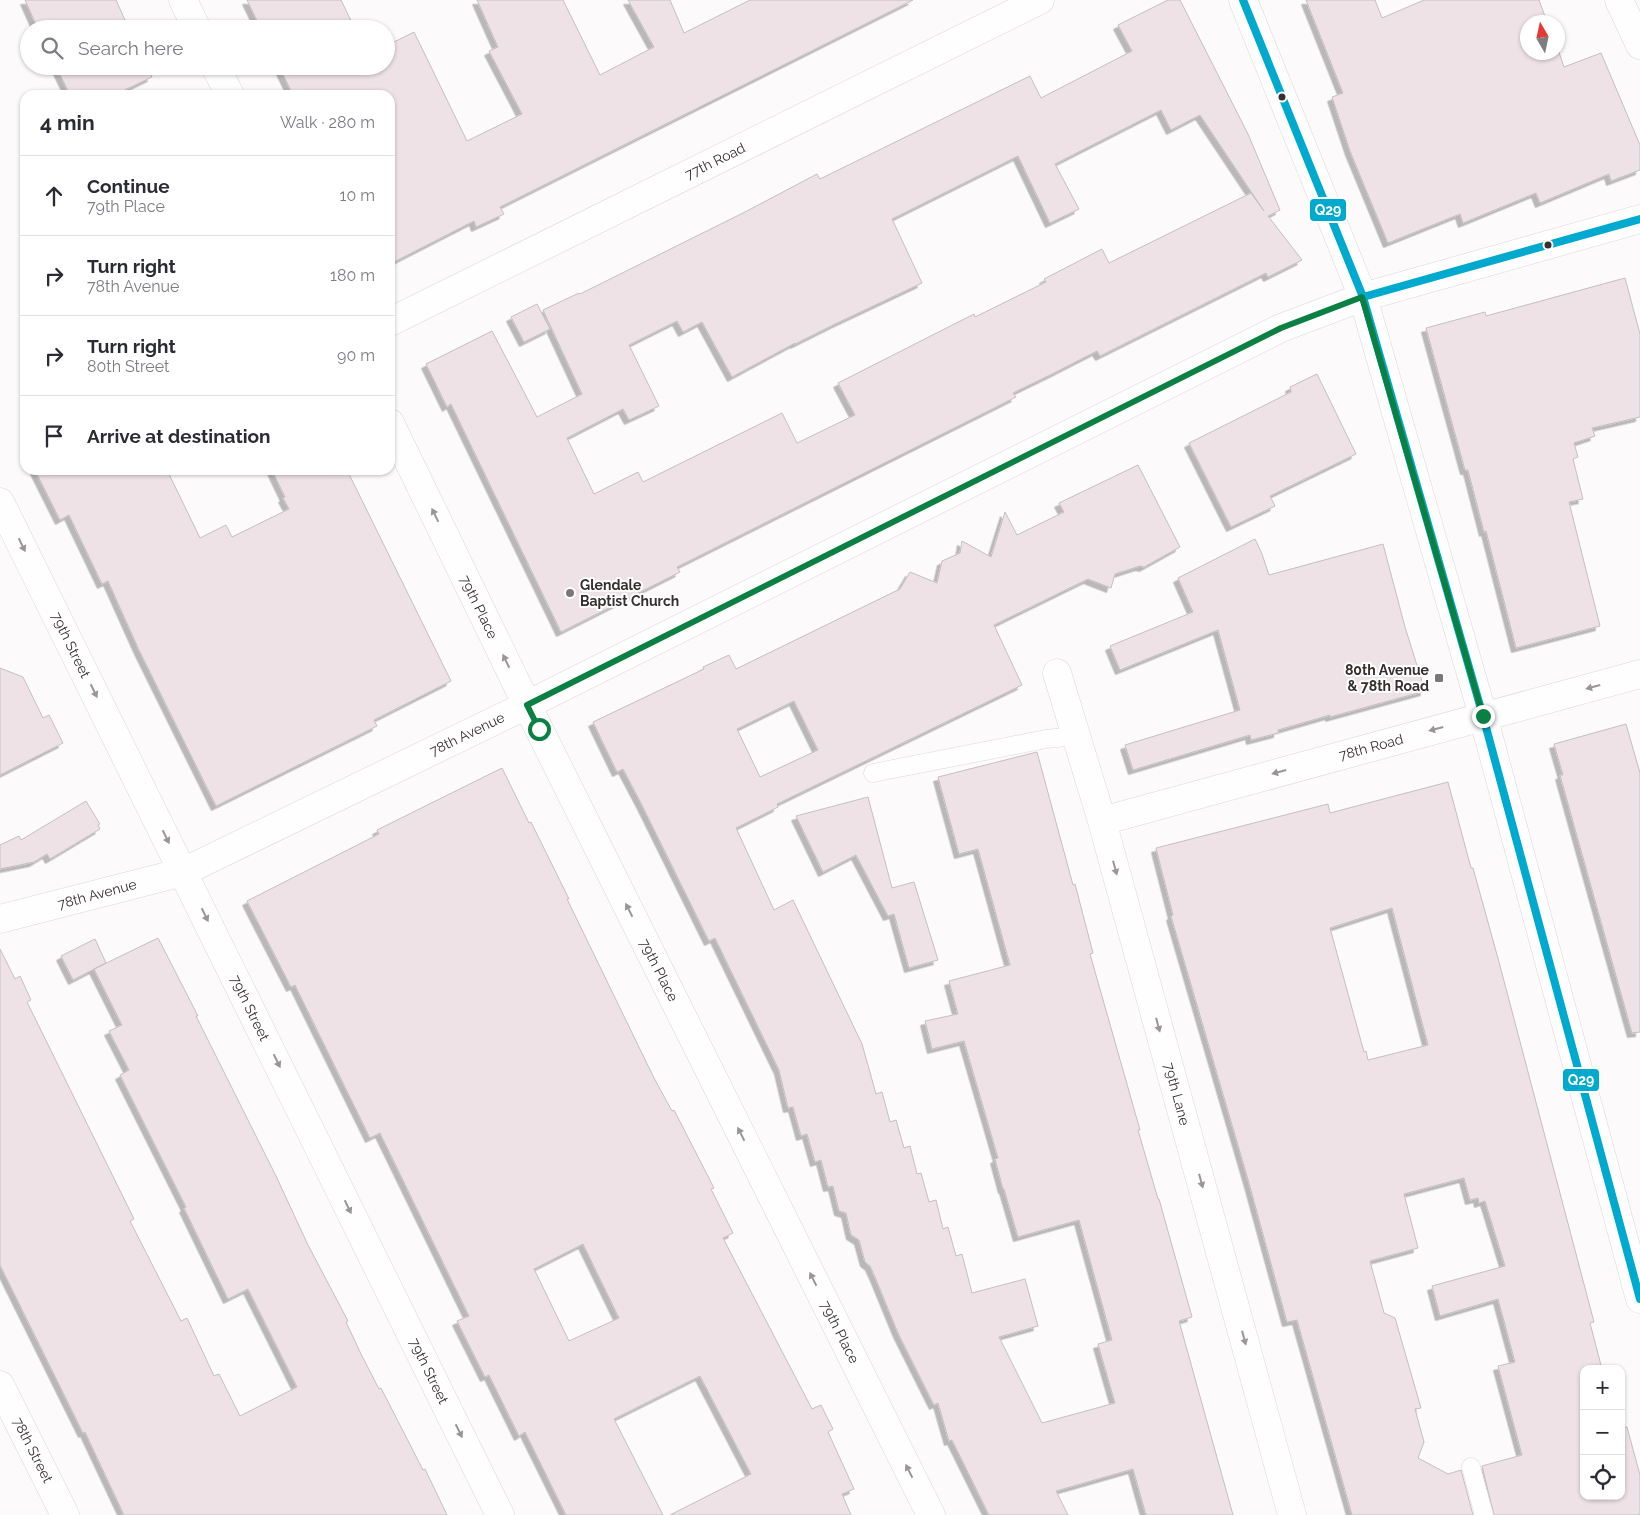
<!DOCTYPE html>
<html lang="en">
<head>
<meta charset="utf-8">
<style>
  body { margin:0; font-family:Raleway,sans-serif; background:#f7f7f7; color:#2b2b33 }
  .controls { position:absolute; right:15px; bottom:15px; display:grid; overflow:hidden; border-radius:10px; box-shadow:0 1px 4px #0004 }
  .controls button { width:45px; height:45px; display:grid; place-items:center; padding:0; border:0; border-bottom:1px solid #e1e1e2; background:#fff; color:#2b2b33; font:25px sans-serif }
  .compass { position:absolute; left:1520px; top:15px; width:45px; height:45px; border-radius:50%; background:#fff; box-shadow:0 1px 4px #0004; rotate:351deg }
  .stop { position:absolute; width:15px; height:15px; margin:-11px; border:4px solid #0b8043; border-radius:50%; background:#fff }
  .stop.end { background:#0b8043; border-color:#fff; box-shadow:0 1px 5px #0008 }
  .list { margin:0; padding:0; list-style:none }
  h2 { display:flex; justify-content:space-between; align-items:center; height:65px; margin:0; padding:0 20px; font-size:21px }
  h2 small { font-size:16px; font-weight:400; color:#7c7c81 }
  .list li { display:grid; grid-template-columns:32px 1fr auto; gap:15px; align-items:center; box-sizing:border-box; height:80px; padding:0 20px; border-top:1px solid #e1e1e2 }
  .list b { display:block; font-size:19px; white-space:nowrap }
  .list p { margin:0; font-size:16px; white-space:nowrap; color:#7c7c81 }
  .list em { font-size:16px; font-style:normal; color:#7c7c81 }
  .icon { flex:none; width:28px; height:28px; fill:none; stroke:currentColor; stroke-width:2; stroke-linecap:round; stroke-linejoin:round }
  .map { position:relative; flex:none; width:1640px; height:1515px; overflow:hidden }
  .search { position:absolute; background:#fff; box-shadow:0 1px 4px #0004; left:20px; top:20px; width:375px; height:55px; display:flex; align-items:center; gap:12px; box-sizing:border-box; padding:0 18px; border-radius:28px; color:#7c7c81; font-size:19px }
  .panel { position:absolute; background:#fff; box-shadow:0 1px 4px #0004; left:20px; top:90px; width:375px; height:385px; border-radius:15px }
  .map>svg:first-child { display:block }
  .building { fill:#eee2e7; stroke:#c3bfc1; fill-rule:evenodd; filter:url(#shadow) }
  .lines { fill:none; stroke-linecap:round; stroke-linejoin:round }
  .lane-casing { stroke:#dcd7d6; stroke-width:19 }
  .street-casing { stroke:#dcd7d6; stroke-width:29 }
  .lane { stroke:#fffefe; stroke-width:18 }
  .street { stroke:#fffefe; stroke-width:28 }
  .bus-1-casing { stroke:#fff; stroke-width:11 }
  .bus-1 { stroke:#00a9ce; stroke-width:8 }
  .oneway { fill:#9b9696 }
  .route { stroke:#0b8043; stroke-width:6 }
  .bus-dot { fill:#372f2f; stroke:#fff; stroke-width:2 }
  .poi-dot { fill:#7c7676; stroke:#fff; stroke-width:2 }
  .labels { text-anchor:middle; stroke-width:4; stroke-linejoin:round; paint-order:stroke }
  .street-label { font-size:14px; fill:#372f2f; stroke:#fff }
  .poi-label { font-size:14px; font-weight:bold; fill:#372f2f; stroke:#fff; text-anchor:start }
  .line-badge { stroke:#fff; stroke-width:2 }
  .badge-label { font-size:14px; text-anchor:middle; font-weight:bold; fill:#fff }
</style>
</head>
<body>
<div class="map">
<svg width="1640" height="1515" viewBox="0 0 1640 1515">
  <defs>
    <filter id="shadow"><feDropShadow dx="-4.5" dy="4.5" stdDeviation="0" flood-color="#0004"/></filter>
  </defs>
  <rect width="100%" height="100%" fill="#fcfafa"/>
  <path class="building" d="M25 0H116L129 29H38Z
    M247 0H341L355 29H261Z
    M477 0H563L600 75 654 47 628 0H670L684 33 750 0H913L500 207 504 214 476 227 474 221 390 264V95H293L279 66H386V46L414 32 467 141 522 114 489 51 498 47Z
    M1168 0H1180L1248 134 1280 210 1268 216 1302 260 1268 277 1266 273 1100 356 1097 351 1054 373 1013 393 1016 397 677 567 680 572 561 632 451 404 447 407 426 364 492 331 537 417 582 394 543 310 579 293 580 294 745 212 817 174 820 179 1030 76 1041 98 1132 51 1118 25ZM1161 110 1171 130 1200 115 1264 211 1251 193 1109 263 1102 249 1044 279 1046 282 975 317 974 314 838 383 855 415 797 443 782 413 643 482 638 472 594 494 567 438 623 409 629 420 659 406 629 345 677 321 683 332 702 322 732 377 795 343V344L835 324 922 283 892 219 1018 156 1050 223 1079 209 1055 164Z
    M1306 0H1375L1382 18 1424 0H1539L1547 22H1528V52H1558V49L1564 67 1601 53 1640 145V170L1611 181 1609 174 1540 203 1536 193 1463 223 1460 214 1388 243 1350 151 1332 97 1343 93Z
    M56 66H147L152 77 114 95H70Z
    M1625 278 1640 334V417L1592 428 1595 436 1574 443 1578 457 1573 459 1583 499 1569 502 1600 626 1516 648 1486 531 1484 532 1468 470H1465L1426 328 1485 312 1486 316Z
    M537 304 550 329 524 342 511 317Z
    M1317 374 1356 454 1270 496 1275 506 1231 527 1189 443 1291 392 1290 387Z
    M1138 465 1180 547 1144 567 1140 566 1115 574 1111 588 1088 579 994 625 1022 685 777 804 778 807 736 828 774 910 793 900 862 1044 876 1094 882 1092 890 1122 896 1120 904 1148 910 1146 917 1174 921 1173 929 1202 936 1200 943 1229 948 1227 956 1256 962 1254 972 1293 1025 1279 1038 1326 999 1337 1042 1423 1115 1403 1098 1344 1112 1340 1079 1220 1018 1237 1004 1189H1003L995 1159 998 1158 964 1041 932 1049 925 1021 958 1014 949 981 1010 965 978 849 959 854 938 777 1037 752 1073 885 1075 884 1093 953 1090 954 1140 1130H1138L1158 1199H1159L1192 1317 1179 1321 1233 1515H1146L1133 1469 1056 1491 1068 1515H989L952 1440 949 1441 938 1403 934 1405 898 1333 875 1277 870 1266 865 1262 859 1240 851 1235 846 1213 839 1211 833 1186 828 1187 821 1160 815 1162 807 1134 801 1136 793 1107 788 1108 779 1070 715 938 709 941 642 805 623 769 617 772 593 722 704 669 703 667 729 655 736 669 900 589 910 572 937 583 942 561 960 553 962 541 991 557 1005 512 1017 535 1064 512 1059 503ZM794 701 818 750 760 777 737 729Z
    M35 470H167L200 538 226 525 232 537 289 509 283 498 285 497 272 470H347L451 681 374 720 377 726 216 806 139 650 108 581 102 584 69 515 60 520Z
    M1255 539 1262 554 1269 575 1383 544 1405 627 1425 691 1330 717V715L1278 730V733L1251 740 1250 735 1133 770 1125 745 1240 710 1218 630 1120 670 1110 646 1193 612 1178 578Z
    M0 668 23 677 43 718 49 715 63 743 0 775Z
    M1626 724 1640 773V1032L1632 1033 1560 775H1563L1554 744Z
    M502 768 529 823 531 822 569 899H567L654 1078 672 1111 674 1110 714 1188 711 1189 733 1233 723 1238 812 1409 821 1405 833 1429 828 1432 854 1489 842 1494 851 1515H670L751 1474 700 1376 614 1419 663 1515H566L525 1432 519 1436 489 1375 485 1377 457 1321 469 1316 380 1133 370 1138 295 985 291 987 247 901 379 834 377 830ZM583 1244 619 1318 569 1341 534 1269Z
    M1448 782 1471 868H1473L1499 962 1594 1322 1590 1323 1602 1369H1584V1496H1621V1428L1627 1427 1640 1475V1515H1494L1482 1466 1522 1455 1498 1366 1515 1362 1498 1299 1440 1316 1432 1286 1505 1266 1485 1201 1479 1203 1478 1198 1470 1200 1464 1178 1404 1194 1418 1248 1370 1261 1384 1313 1395 1318 1421 1408 1415 1409 1424 1442 1418 1458 1448 1474 1461 1470 1473 1515H1352L1297 1320 1287 1322 1249 1183 1171 916 1173 915 1156 848 1328 804 1330 813ZM1392 908 1428 1045 1368 1060 1366 1051 1364 1052 1330 928Z
    M868 797 892 888 914 882 938 960 909 968 894 914 888 916 856 855 823 872 796 816Z
    M86 801 100 824 98 825 100 829 50 859 47 854 34 862 0 869V845L19 836 21 840Z
    M158 938 198 1016H196L276 1176 308 1245 348 1321 346 1322 361 1354 379 1389 381 1388 423 1470 425 1469 447 1515H124L85 1432 83 1433 0 1265V949L15 979 20 976 31 1000 27 1002 134 1219 130 1221 181 1321 187 1318 214 1376 219 1374 240 1416 297 1387 248 1289 228 1299 184 1208 186 1207 120 1075 129 1070 109 1031 122 1025 94 969Z
    M95 939 106 963 73 980 61 956Z"/>
  <g class="lines">
    <defs>
      <path id="lane" d="M873 773 1046 739 1076 736
        M1471 1467 1484 1515"/>
      <path id="street" d="M183 0 197 29
        M1243 0 1363 297 1483 716 1640 1299
        M1619 0 1640 45
        M215 66 230 95
        M390 322 1040 0
        M390 423 527 705 931 1515
        M0 502 500 1515
        M1057 673 1102 821 1292 1515
        M1102 821 1640 674
        M0 919 183 872 527 705 1281 328 1363 297 1640 219
        M0 1385 65 1515"/>
    </defs>
    <use href="#lane" class="lane-casing"/>
    <use href="#street" class="street-casing"/>
    <use href="#lane" class="lane"/>
    <use href="#street" class="street"/>
    <defs>
      <path id="bus-1" d="M1243 0 1363 297 1483 716 1640 1299
        M1363 297 1640 219"/>
    </defs>
    <use href="#bus-1" class="bus-1-casing"/>
    <use href="#bus-1" class="bus-1"/>
  </g>
  <defs><path id="oneway-solid" d="M-6-.8H1V-3.2L6.5 0L1 3.2V.8H-6Z" transform="scale(1.25)"/></defs>
  <g class="oneway">
    <use href="#oneway-solid" transform="translate(435 515) rotate(-116)"/>
    <use href="#oneway-solid" transform="translate(22 545) rotate(64)"/>
    <use href="#oneway-solid" transform="translate(506 661) rotate(-116)"/>
    <use href="#oneway-solid" transform="translate(1593 687) rotate(165)"/>
    <use href="#oneway-solid" transform="translate(94 691) rotate(64)"/>
    <use href="#oneway-solid" transform="translate(1436 729) rotate(165)"/>
    <use href="#oneway-solid" transform="translate(1279 772) rotate(165)"/>
    <use href="#oneway-solid" transform="translate(166 837) rotate(64)"/>
    <use href="#oneway-solid" transform="translate(1115 868) rotate(75)"/>
    <use href="#oneway-solid" transform="translate(629 910) rotate(-117)"/>
    <use href="#oneway-solid" transform="translate(205 915) rotate(64)"/>
    <use href="#oneway-solid" transform="translate(1158 1025) rotate(75)"/>
    <use href="#oneway-solid" transform="translate(277 1061) rotate(64)"/>
    <use href="#oneway-solid" transform="translate(741 1134) rotate(-117)"/>
    <use href="#oneway-solid" transform="translate(1201 1181) rotate(75)"/>
    <use href="#oneway-solid" transform="translate(348 1207) rotate(64)"/>
    <use href="#oneway-solid" transform="translate(813 1279) rotate(-117)"/>
    <use href="#oneway-solid" transform="translate(1244 1338) rotate(75)"/>
    <use href="#oneway-solid" transform="translate(459 1431) rotate(64)"/>
    <use href="#oneway-solid" transform="translate(909 1471) rotate(-117)"/>
  </g>
  <g class="lines">
    <path class="route" d="M539 729 527 705 1281 328 1362 297 1483 716"/>
  </g>
  <g class="bus-dot">
    <circle cx="1282" cy="97" r="4.5"/>
    <circle cx="1548" cy="245" r="4.5"/>
  </g>
  <g class="poi-dot">
    <circle cx="570" cy="593" r="5"/>
    <rect x="1434" y="673" width="10" height="10" rx="2.5"/>
  </g>
  <g class="labels">
    <g class="street-label">
      <text transform="translate(715 161) rotate(-26)" y="5">77th Road</text>
      <text transform="translate(479 607) rotate(64)" y="5">79th Place</text>
      <text transform="translate(71 645) rotate(64)" y="5">79th Street</text>
      <text transform="translate(467 734) rotate(-26)" y="5">78th Avenue</text>
      <text transform="translate(1371 747) rotate(-15)" y="5">78th Road</text>
      <text transform="translate(97 894) rotate(-15)" y="5">78th Avenue</text>
      <text transform="translate(659 970) rotate(63)" y="5">79th Place</text>
      <text transform="translate(250 1008) rotate(64)" y="5">79th Street</text>
      <text transform="translate(1177 1094) rotate(75)" y="5">79th Lane</text>
      <text transform="translate(840 1332) rotate(63)" y="5">79th Place</text>
      <text transform="translate(429 1371) rotate(64)" y="5">79th Street</text>
      <text transform="translate(33 1450) rotate(63)" y="5">78th Street</text>
    </g>
    <g class="poi-label">
      <text x="580" y="590">Glendale<tspan x="580" dy="16">Baptist Church</tspan></text>
      <text x="1429" y="675" text-anchor="end">80th Avenue<tspan x="1429" dy="16">&amp; 78th Road</tspan></text>
    </g>
  </g>
  <g class="line-badge">
    <rect x="1309" y="198" width="38" height="24" rx="5" fill="#00a9ce"/>
    <rect x="1562" y="1068" width="38" height="24" rx="5" fill="#00a9ce"/>
  </g>
  <g class="badge-label">
    <text x="1328" y="215">Q29</text>
    <text x="1581" y="1085">Q29</text>
  </g>
</svg>
<div class="controls">
<button>+</button>
<button>−</button>
<button><svg class="icon" aria-label="locate" viewBox="0 0 24 24"><circle cx="12" cy="12" r="6"/><path d="M12 2v4M12 18v4M2 12h4M18 12h4"/></svg></button>
</div>
<svg class="compass" viewBox="-18 -18 36 36"><path d="M0-13l5 13h-10z" fill="#e53935"/><path d="M0 13l5-13h-10z" fill="#7c7c81"/></svg>
<div class="stop" style="left:539px;top:729px"></div>
<div class="stop end" style="left:1483px;top:716px"></div>
<div class="search"><svg class="icon" aria-label="search" viewBox="0 0 24 24"><circle cx="10" cy="10" r="6"/><path d="M15 15l6 6"/></svg>Search here</div>
<section class="panel">
<h2>4 min<small>Walk · 280 m</small></h2>
<ul class="list">
<li><svg class="icon" aria-label="ahead" viewBox="0 0 24 24"><path d="M12 20V5M6 11l6-6 6 6"/></svg><div><b>Continue</b><p>79th Place</p></div><em>10 m</em></li>
<li><svg class="icon" aria-label="right" viewBox="0 0 24 24"><path d="M7 20v-9h11M14 6l5 5-5 5"/></svg><div><b>Turn right</b><p>78th Avenue</p></div><em>180 m</em></li>
<li><svg class="icon" aria-label="right" viewBox="0 0 24 24"><path d="M7 20v-9h11M14 6l5 5-5 5"/></svg><div><b>Turn right</b><p>80th Street</p></div><em>90 m</em></li>
<li><svg class="icon" aria-label="arrive" viewBox="0 0 24 24"><path d="M6 21V4h12l-3 4 3 4H6"/></svg><div><b>Arrive at destination</b></div></li>
</ul>
</section>
</div>
</body>
</html>
